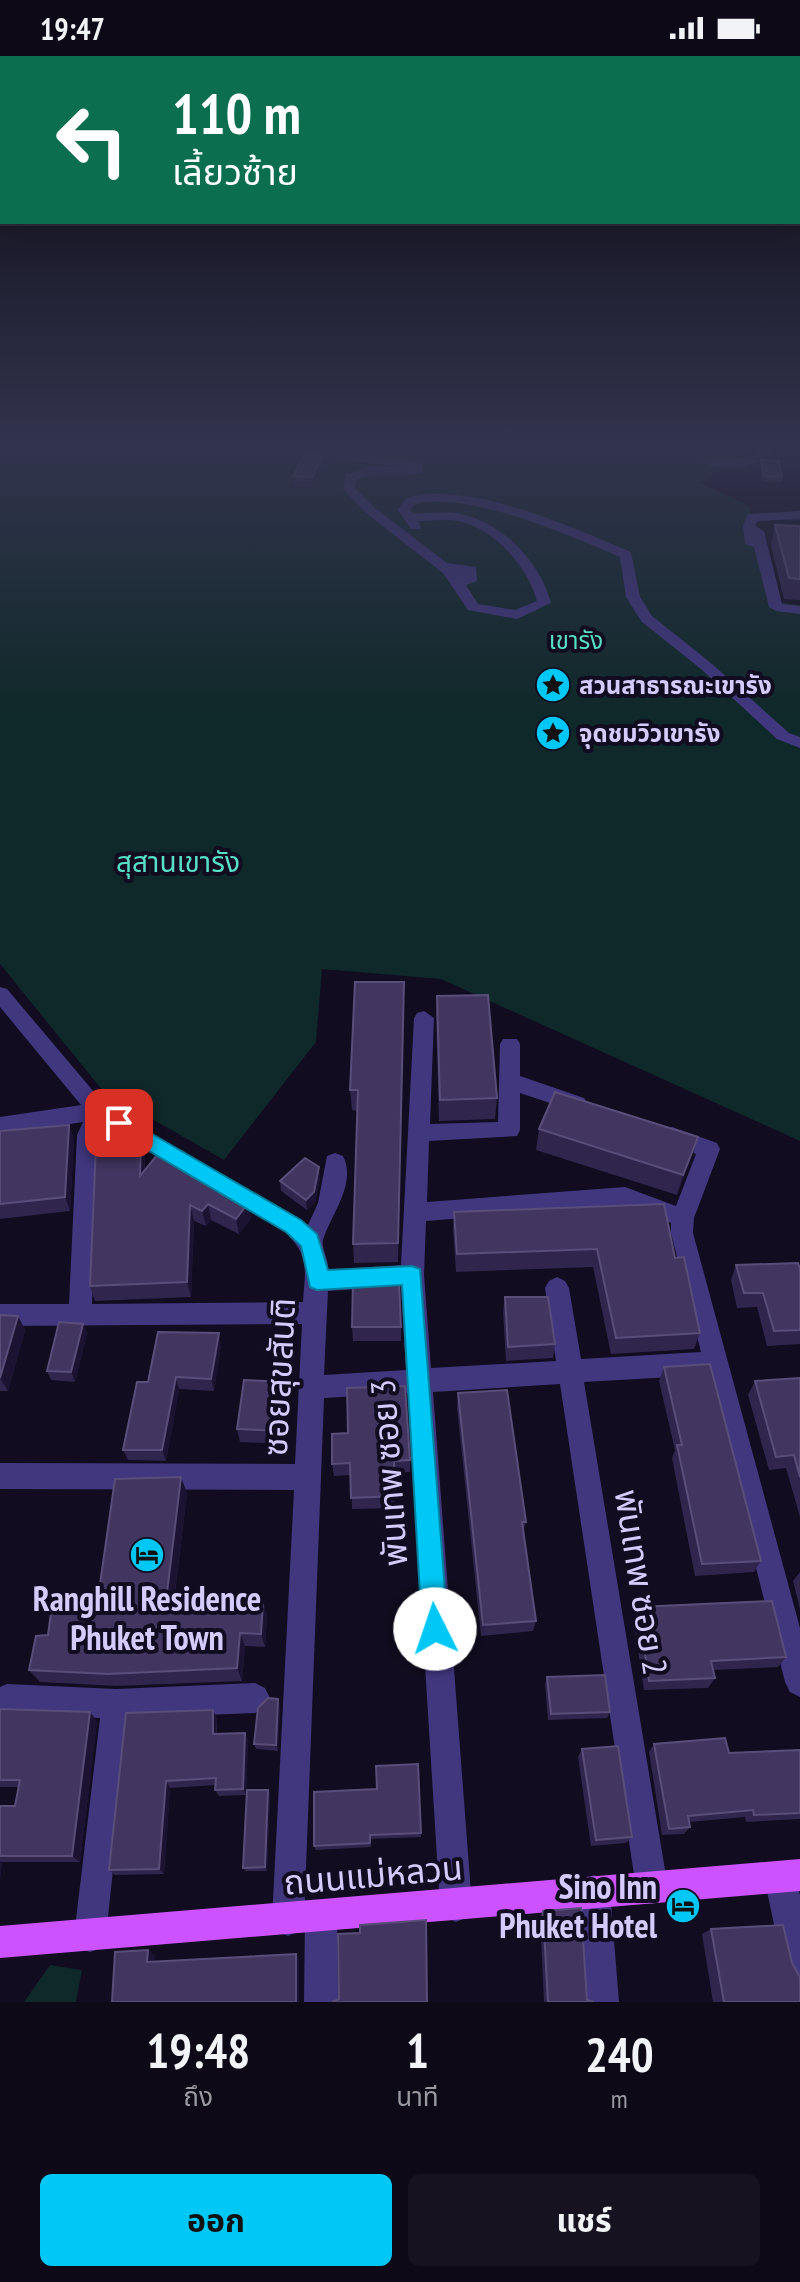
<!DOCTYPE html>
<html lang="th">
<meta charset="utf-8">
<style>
:root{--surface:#0d0917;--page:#161220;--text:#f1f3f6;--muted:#9a9aa1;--line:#2d2a36;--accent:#00c8f6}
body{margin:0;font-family:"PT Sans Narrow","Noto Sans Thai",sans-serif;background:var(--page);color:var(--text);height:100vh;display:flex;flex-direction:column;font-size:30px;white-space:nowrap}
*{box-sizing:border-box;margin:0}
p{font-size:26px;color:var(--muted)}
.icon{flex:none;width:44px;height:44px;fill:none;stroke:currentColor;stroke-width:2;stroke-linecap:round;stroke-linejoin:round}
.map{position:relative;height:1946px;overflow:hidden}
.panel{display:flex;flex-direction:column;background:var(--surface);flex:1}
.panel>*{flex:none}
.banner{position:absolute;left:0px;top:0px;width:800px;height:168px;box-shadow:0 8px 32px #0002,0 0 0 2px var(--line);background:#0b6e4f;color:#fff;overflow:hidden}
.pin{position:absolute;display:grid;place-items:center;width:68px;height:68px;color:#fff;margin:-34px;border-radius:16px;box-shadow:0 4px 12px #0006}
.me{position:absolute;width:88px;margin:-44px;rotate:356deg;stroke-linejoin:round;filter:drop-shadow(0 0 6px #0008)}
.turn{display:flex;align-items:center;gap:28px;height:168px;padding:0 40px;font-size:36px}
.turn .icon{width:104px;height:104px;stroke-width:2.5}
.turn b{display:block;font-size:56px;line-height:68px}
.eta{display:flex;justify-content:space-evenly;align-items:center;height:136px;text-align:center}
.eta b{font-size:48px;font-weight:700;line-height:56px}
.action{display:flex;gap:16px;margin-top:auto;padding:16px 40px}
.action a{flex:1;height:92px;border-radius:12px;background:var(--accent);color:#111;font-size:32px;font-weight:700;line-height:92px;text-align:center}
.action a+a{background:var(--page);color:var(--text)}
.status{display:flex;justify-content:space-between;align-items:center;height:56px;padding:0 40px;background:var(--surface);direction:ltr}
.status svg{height:22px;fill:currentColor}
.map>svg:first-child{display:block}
</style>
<div class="status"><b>19:47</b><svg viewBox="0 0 49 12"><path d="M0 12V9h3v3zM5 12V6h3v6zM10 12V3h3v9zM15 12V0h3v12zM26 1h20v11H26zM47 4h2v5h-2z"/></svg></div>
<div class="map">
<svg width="800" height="1946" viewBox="0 0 800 1946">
<rect width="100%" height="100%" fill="#110c1f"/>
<g fill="#0f2829">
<polygon points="0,389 757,389 700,427 749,450 770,545 800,549 800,1085 441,923 322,913 316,986 224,1104 103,1035 0,908"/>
<polygon points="50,1909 82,1914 76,1946 24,1946"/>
</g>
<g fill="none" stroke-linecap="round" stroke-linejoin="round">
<g fill="#40377f" fill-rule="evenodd">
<path d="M312,389h17l17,8 76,9 1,11c-23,6 -45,-2 -67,7l-1,8 20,20 72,55 29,4 1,14 -11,4 12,19 37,6 22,-9c-9,-34 -43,-73 -79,-80 -13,-2 -26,0 -39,0l2,8h-10l-13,-19 8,-12c60,-19 168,30 225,54l9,45 12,19 59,47 78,70 11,4v11l-23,-9 -76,-70 -59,-47 -16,-25 -6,-40c-52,-22 -150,-66 -205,-53l-5,6 3,3c14,1 29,-2 43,0 44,7 84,48 95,90l-34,16 -49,-9 -25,-37 -77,-60 -23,-24 3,-14 24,-9 43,2 -69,-8z"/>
<path d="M754,389h13l6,8c-15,15 -53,20 -71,9 16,-10 40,2 58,-10z"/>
<polygon points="800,455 800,463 758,465 755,470 764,475 782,548 800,550 800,558 776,555 769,551 754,491 745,488 743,470 748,458"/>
<path d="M0,931l7,2 98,116 203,120 10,-22 9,-47 8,-3 8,3c14,28 -12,58 -20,84 -2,8 6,20 5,30l73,-5 13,-247 3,-5 7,-2 10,7 -4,106 68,-2 2,-78 3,-5h14l3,5v32l64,22 4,6 -4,6 -7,2 -57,-19v37l-3,6 -88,5 -2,61 198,-15 51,19 20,-52 -32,-12 -3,-6 3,-6 8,-3 45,16 3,6 -26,69 -1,15 107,395v69l-10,-5 -5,-10 -78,-307 -123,7 84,506 -5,11 -11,5 -11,-5 -5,-11 -76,-504 -127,8 39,514 -5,11 -11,5 -11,-5 -5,-11 -32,-513 -84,5 -20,522 -5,11 -11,5 -11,-5 -5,-11 22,-430 -294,-1v-26l295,1 7,-140 -302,2v-22h69l8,-169 6,-13 -83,13v-18l81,-12 -81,-98zM103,1068l183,109c24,23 19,38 17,69l-211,2 7,-169zM624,1149l47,18v10l30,119 -120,7 -12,-71 -4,-7 -8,-4 -8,4 -4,7 11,73 -125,7 -7,-93 2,-54zM401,1230l5,84 -82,5 4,-84z"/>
<polygon points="255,1627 265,1632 270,1642 265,1652 255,1657 129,1662 106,1880 102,1892 90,1896 78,1892 74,1880 100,1662 7,1658 0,1655 0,1631 7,1628 116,1633"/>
<polygon points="780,1805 791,1810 800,1839 800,1928 788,1923 783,1911 764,1821 769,1810"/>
<polygon points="594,1819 605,1824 610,1835 619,1946 585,1946 578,1835 583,1824"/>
<polygon points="321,1845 332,1850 337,1861 338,1946 304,1946 305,1861 310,1850"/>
</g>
<polygon fill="#cd52ff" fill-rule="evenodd" points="800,1803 800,1835 0,1902 0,1870"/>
</g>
<g fill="#30254d">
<polygon points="324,398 324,408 313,431 294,430 293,420"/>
<polygon points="761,404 782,421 781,426 762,425 760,409"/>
<polygon points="775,469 800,470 800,544 784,543 771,489"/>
<polygon points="404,926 398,1206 354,1207 353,1188 357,1055 352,1054 350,1034"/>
<polygon points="437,940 497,1042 495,1063 439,1065 436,961"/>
<polygon points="69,1069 74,1084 70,1155 0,1163 0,1075"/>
<polygon points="539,1073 698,1081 677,1139 536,1094"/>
<polygon points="141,1084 145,1100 145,1113 199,1115 201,1124 251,1162 239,1178 211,1164 206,1170 194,1165 191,1241 95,1245 90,1230"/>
<polygon points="320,1122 315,1146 307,1154 281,1135 280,1125"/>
<polygon points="454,1156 675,1202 700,1277 694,1293 611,1298 593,1211 456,1216 453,1174"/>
<polygon points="736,1209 800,1213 800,1288 767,1290 757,1251 737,1252 731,1224"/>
<polygon points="505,1241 555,1288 553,1302 506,1305 503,1256"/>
<polygon points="0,1259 18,1260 25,1274 8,1335 0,1335"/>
<polygon points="83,1268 87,1277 75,1326 51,1324 47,1315"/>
<polygon points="352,1271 401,1271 401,1285 353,1285"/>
<polygon points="221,1289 214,1335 179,1333 166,1405 128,1404 123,1394 148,1326"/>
<polygon points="664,1311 761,1505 754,1516 695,1520 672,1402 675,1394 659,1325"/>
<polygon points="800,1322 800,1461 786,1412 769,1414 748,1339 755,1325"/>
<polygon points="288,1326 290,1340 285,1388 240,1386 237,1373"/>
<polygon points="458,1337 526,1466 523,1476 536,1565 533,1575 481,1580 457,1351"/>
<polygon points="410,1404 410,1416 394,1417 395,1452 352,1453 351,1419 334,1420 332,1408"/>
<polygon points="187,1437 174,1545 263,1546 267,1559 265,1591 245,1590 242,1625 116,1630 40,1626 29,1614 48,1579 97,1549"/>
<polygon points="800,1516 800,1553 793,1525"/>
<polygon points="638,1551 786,1601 778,1611 713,1614 715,1622 708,1632 644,1634 633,1562"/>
<polygon points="547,1621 610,1656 607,1662 548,1664 545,1628"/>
<polygon points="278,1643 280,1649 278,1695 256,1693 254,1688"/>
<polygon points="0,1653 97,1665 80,1806 2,1806 0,1822 0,1750 15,1750 18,1731 0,1731"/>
<polygon points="126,1657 217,1662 217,1678 245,1677 248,1684 246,1739 219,1740 215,1734 215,1729 170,1732 164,1818 115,1819 109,1814"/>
<polygon points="654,1688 729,1697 800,1694 800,1763 746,1766 745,1761 689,1766 690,1771 684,1778 662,1779 649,1696"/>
<polygon points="582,1693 632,1781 626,1787 591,1790 578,1701"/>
<polygon points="268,1734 270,1738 267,1815 246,1815 243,1812"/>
<polygon points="314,1736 421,1777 421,1781 370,1783 371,1791 316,1794 314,1790"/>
<polygon points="543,1855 587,1944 594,1946 544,1946 540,1860"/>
<polygon points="711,1873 792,1907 800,1946 713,1946 702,1878"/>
</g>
<g fill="#1c1333">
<polygon points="324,398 324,408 313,431 312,421"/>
<polygon points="69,1069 74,1084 70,1155 65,1141"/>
<polygon points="698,1081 692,1101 677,1139 683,1119"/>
<polygon points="141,1084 145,1100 144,1135 140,1120"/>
<polygon points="319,1111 320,1122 315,1146 307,1154 306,1144"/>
<polygon points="248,1147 251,1162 239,1178 236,1163"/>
<polygon points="208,1148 211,1164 206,1170 202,1155"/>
<polygon points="190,1149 194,1165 191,1241 187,1226"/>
<polygon points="18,1260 25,1274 8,1335 0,1322"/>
<polygon points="83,1268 87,1277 75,1326 71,1316"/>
<polygon points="219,1277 221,1289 214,1335 211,1323"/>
<polygon points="176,1321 179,1333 166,1405 162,1394"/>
<polygon points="288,1326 290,1340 285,1388 282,1375"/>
<polygon points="181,1421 187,1437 172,1559 166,1545"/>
<polygon points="263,1546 267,1559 265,1591 261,1578"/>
<polygon points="240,1577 245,1590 242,1625 237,1612"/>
<polygon points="278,1643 280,1649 278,1695 276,1689"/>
<polygon points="213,1654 217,1662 216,1686 213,1678"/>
<polygon points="90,1656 97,1665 80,1806 72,1800"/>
<polygon points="245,1677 248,1684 246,1739 243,1733"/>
<polygon points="166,1725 170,1732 164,1818 159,1813"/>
<polygon points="268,1734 270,1738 267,1815 265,1811"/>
<polygon points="0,1805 2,1806 0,1822"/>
<polygon points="148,1894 155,1899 154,1910 147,1906"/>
<polygon points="296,1898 299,1902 299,1946 296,1946"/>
</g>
<g fill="#423660" stroke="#594e79" stroke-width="2">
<polygon points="306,396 324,398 312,421 293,420"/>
<polygon points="761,404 779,405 782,421 764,420"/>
<polygon points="775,469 800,470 800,523 789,522"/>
<polygon points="355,926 404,926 398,1187 353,1188 358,1034 350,1034"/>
<polygon points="488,939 497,1042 440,1044 437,940"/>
<polygon points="555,1036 698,1081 683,1119 539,1073"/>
<polygon points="69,1069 65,1141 0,1148 0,1075"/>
<polygon points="141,1084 140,1120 162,1093 199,1115 194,1121 248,1147 236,1163 208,1148 202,1155 190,1149 187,1226 90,1230 96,1088"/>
<polygon points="305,1102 319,1111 314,1136 306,1144 280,1125"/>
<polygon points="664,1148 675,1202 684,1201 700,1277 616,1282 597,1193 457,1198 454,1156"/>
<polygon points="798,1207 800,1213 800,1274 774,1275 763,1237 744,1237 736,1209"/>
<polygon points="353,1225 399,1225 401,1271 352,1271"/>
<polygon points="505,1241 548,1241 555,1288 508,1291"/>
<polygon points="0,1259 18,1260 0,1322"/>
<polygon points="59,1266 83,1268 71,1316 47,1315"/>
<polygon points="158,1276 219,1277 211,1323 176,1321 162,1394 123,1394 137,1326 148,1326"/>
<polygon points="710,1308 761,1505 702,1508 677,1389 682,1389 664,1311"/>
<polygon points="800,1322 800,1421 794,1399 776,1401 755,1325"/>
<polygon points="244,1324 288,1326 282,1375 237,1373"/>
<polygon points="405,1330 410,1404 394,1405 395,1440 351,1442 350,1407 332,1408 332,1378 348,1377 347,1332"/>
<polygon points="507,1334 526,1466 522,1466 536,1565 483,1569 458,1337"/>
<polygon points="181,1421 166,1545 263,1546 261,1578 240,1577 237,1612 108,1618 29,1614 36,1580 48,1579 52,1549 97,1549 115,1423"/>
<polygon points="772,1545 786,1601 711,1605 715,1622 649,1625 638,1551"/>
<polygon points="605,1619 610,1656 551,1658 547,1621"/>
<polygon points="268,1642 278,1643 276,1689 254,1688 258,1652"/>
<polygon points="0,1653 90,1656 72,1800 0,1800 0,1750 15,1750 20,1724 0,1724"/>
<polygon points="213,1654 213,1678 245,1677 243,1733 215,1734 216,1722 166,1725 159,1813 109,1814 126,1657"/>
<polygon points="725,1682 729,1697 800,1694 800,1757 754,1759 753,1754 688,1760 690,1771 669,1773 654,1688"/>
<polygon points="618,1690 632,1781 596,1784 582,1693"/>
<polygon points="418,1708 421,1777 370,1779 370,1787 314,1790 314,1736 377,1733 376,1710"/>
<polygon points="247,1734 268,1734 265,1811 243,1812"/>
<polygon points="581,1852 587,1944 594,1946 548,1946 543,1855"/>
<polygon points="426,1864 427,1946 332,1946 339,1943 338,1878 360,1877 360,1869"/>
<polygon points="783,1869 792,1907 800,1921 800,1946 724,1946 711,1873"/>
<polygon points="148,1894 147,1906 296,1898 296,1946 112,1946 115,1896"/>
</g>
<linearGradient id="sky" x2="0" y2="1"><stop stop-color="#090711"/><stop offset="0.59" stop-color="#32344d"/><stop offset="1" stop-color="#32344d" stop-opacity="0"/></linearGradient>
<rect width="800" height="662" fill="url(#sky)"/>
<polygon fill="#00c8f6" stroke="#0082a0" stroke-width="2" points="119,1059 301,1164 317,1178 328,1214 412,1210 420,1213 448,1573 445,1582 435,1586 426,1582 422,1573 402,1229 317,1234 310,1231 301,1190 286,1176 112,1073 109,1067"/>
<defs>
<g id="sight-disc" transform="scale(1.8)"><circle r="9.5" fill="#00c8f6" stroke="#110c1f"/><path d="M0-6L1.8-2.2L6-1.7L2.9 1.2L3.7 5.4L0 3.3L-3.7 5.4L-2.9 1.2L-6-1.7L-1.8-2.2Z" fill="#111"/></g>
<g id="hotel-disc" transform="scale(1.8)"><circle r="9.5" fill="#00c8f6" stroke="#110c1f"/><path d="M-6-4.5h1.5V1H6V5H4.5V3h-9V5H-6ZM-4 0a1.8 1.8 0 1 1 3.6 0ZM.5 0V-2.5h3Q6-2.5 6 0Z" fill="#111"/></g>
</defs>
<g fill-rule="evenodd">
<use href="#sight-disc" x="553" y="629"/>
<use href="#sight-disc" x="553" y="677"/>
<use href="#hotel-disc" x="147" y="1499"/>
<use href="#hotel-disc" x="683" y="1850"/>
</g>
<g text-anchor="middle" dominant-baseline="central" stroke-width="8" stroke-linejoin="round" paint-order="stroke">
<g font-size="24" fill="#57dfc8" stroke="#110c1f">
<text x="576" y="584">เขารัง</text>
</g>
<g font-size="24" font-weight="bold" fill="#d5cbff" stroke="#110c1f" text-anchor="start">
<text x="579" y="629">สวนสาธารณะเขารัง</text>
<text x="579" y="677">จุดชมวิวเขารัง</text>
</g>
<g font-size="28" fill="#57dfc8" stroke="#110c1f">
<text x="178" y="805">สุสานเขารัง</text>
</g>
<g font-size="34" fill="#d5cbff" stroke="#110c1f">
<text transform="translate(278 1321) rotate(-87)">ซอยสุขสันติ</text>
<text transform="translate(388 1417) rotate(-94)">พันเทพ ซอย 3</text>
<text transform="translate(642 1526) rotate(81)">พันเทพ ซอย 2</text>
<text transform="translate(373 1818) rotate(-5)">ถนนแม่หลวน</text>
</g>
<g font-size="34" font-weight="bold" fill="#d5cbff" stroke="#110c1f">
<text x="147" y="1542">Ranghill Residence<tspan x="147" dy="39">Phuket Town</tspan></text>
<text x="657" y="1830" text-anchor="end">Sino Inn<tspan x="657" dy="39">Phuket Hotel</tspan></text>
</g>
</g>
</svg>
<div class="pin" style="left:119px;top:1067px;background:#d93025"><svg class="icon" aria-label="arrive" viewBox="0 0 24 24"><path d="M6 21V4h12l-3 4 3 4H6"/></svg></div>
<svg class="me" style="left:435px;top:1573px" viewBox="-20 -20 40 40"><circle r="19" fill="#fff"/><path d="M0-13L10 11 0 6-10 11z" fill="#00c8f6"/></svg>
<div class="banner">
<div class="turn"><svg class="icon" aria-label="left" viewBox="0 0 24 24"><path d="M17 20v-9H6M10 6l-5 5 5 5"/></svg><div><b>110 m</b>เลี้ยวซ้าย</div></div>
</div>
</div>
<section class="panel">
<div class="eta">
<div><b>19:48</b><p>ถึง</p></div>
<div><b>1</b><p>นาที</p></div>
<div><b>240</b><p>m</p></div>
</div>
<div class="action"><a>ออก</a><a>แชร์</a></div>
</section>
